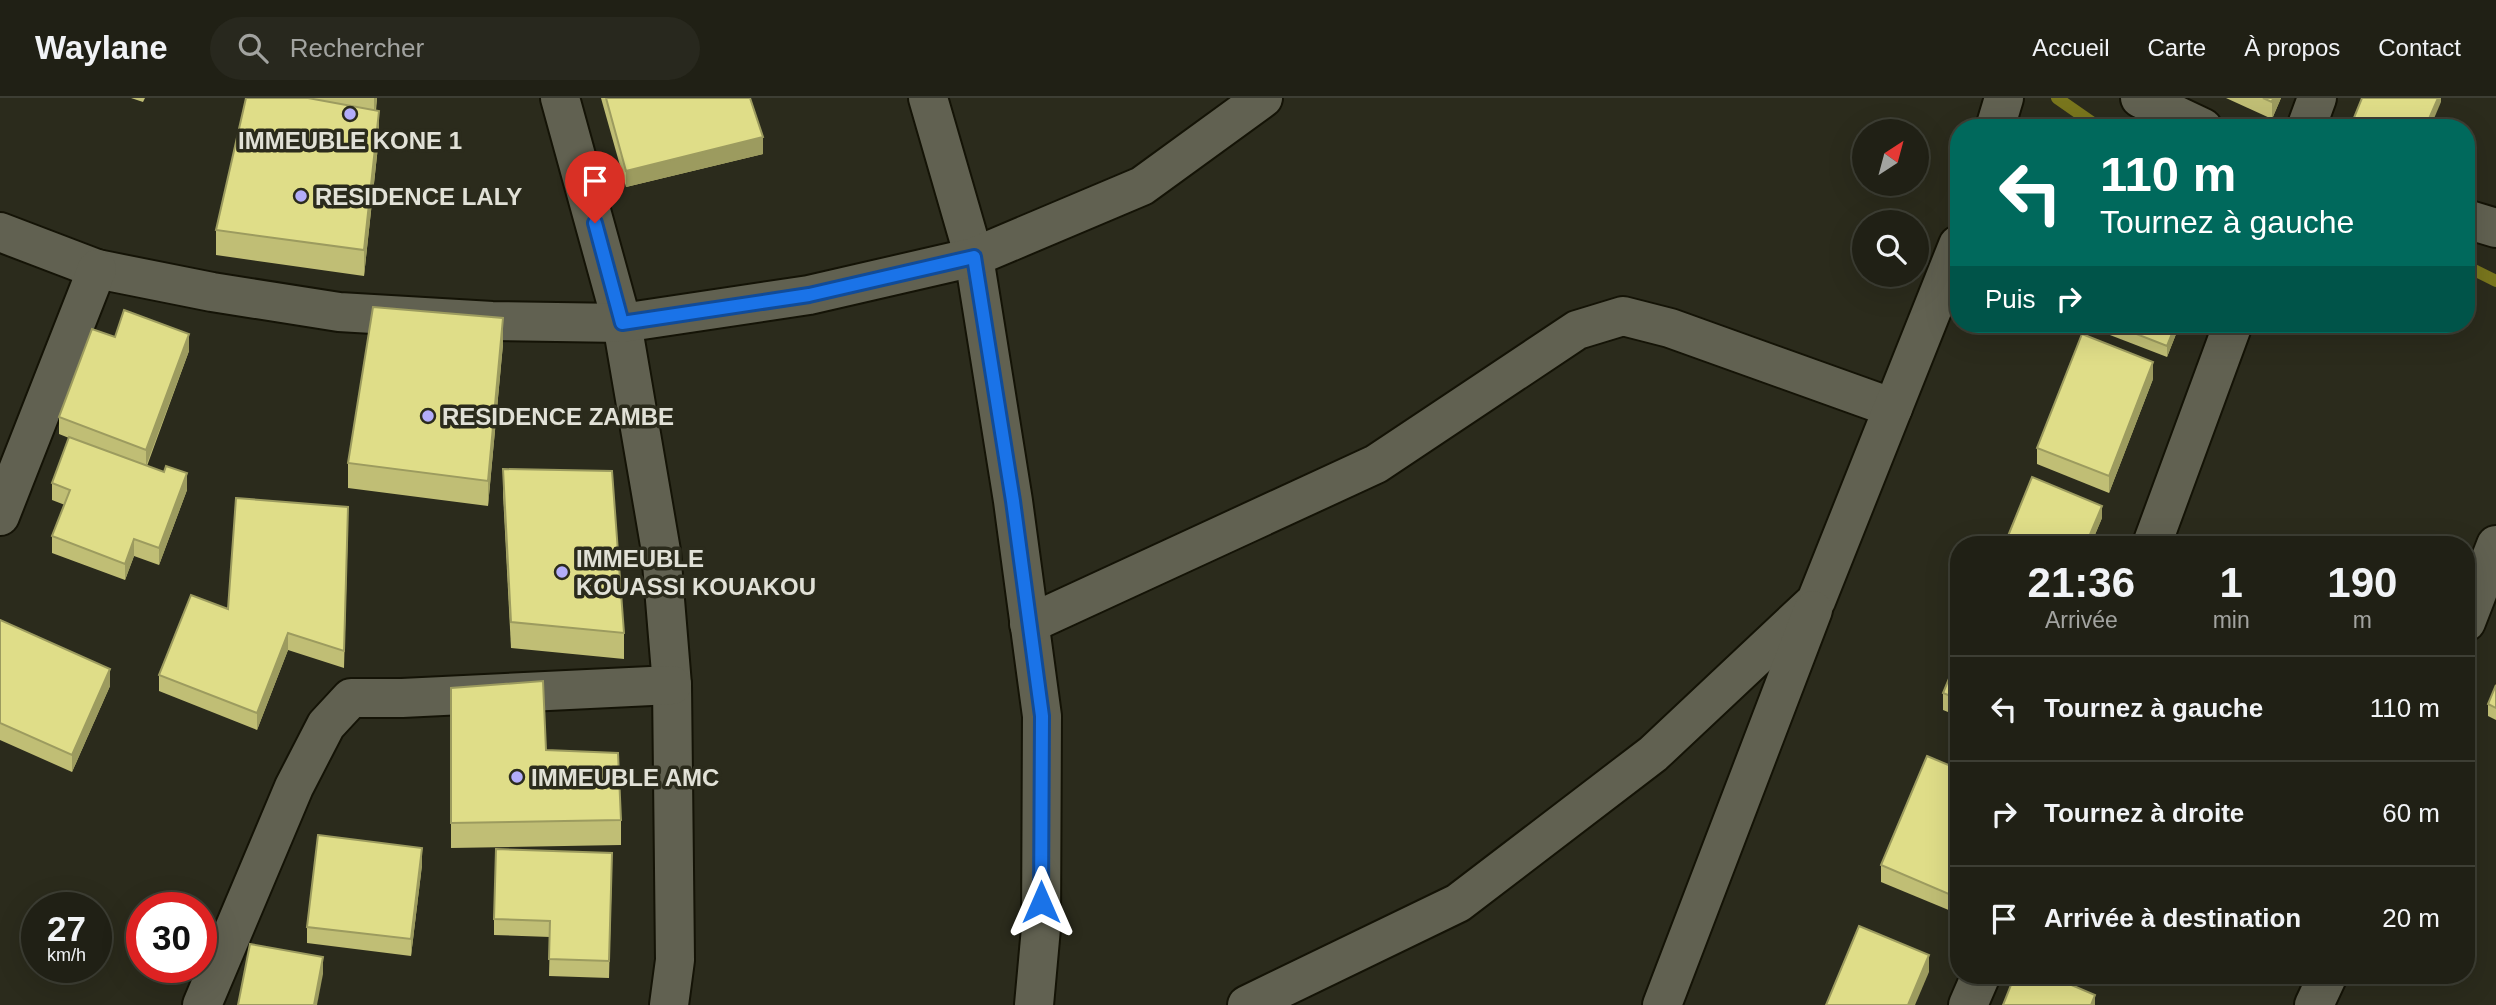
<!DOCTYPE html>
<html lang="fr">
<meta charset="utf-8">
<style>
:root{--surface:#202015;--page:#28281e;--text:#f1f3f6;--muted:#a2a3a0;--line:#3d3e34}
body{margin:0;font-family:Helvetica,sans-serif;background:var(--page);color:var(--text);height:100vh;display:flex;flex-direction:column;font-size:26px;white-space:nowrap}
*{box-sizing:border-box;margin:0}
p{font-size:23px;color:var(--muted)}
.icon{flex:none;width:38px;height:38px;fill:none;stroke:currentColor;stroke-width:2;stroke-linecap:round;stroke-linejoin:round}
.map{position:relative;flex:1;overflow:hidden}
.panel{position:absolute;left:1950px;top:438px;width:525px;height:448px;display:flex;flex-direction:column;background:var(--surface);border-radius:28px;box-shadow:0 7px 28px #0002,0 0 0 2px var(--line)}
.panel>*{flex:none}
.guide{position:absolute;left:1950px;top:21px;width:525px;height:214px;border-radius:28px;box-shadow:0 7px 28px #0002,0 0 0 2px var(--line);background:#00695c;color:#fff;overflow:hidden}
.needle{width:46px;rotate:36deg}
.tools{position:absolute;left:1852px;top:21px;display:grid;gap:14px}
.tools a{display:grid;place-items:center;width:77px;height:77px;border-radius:50%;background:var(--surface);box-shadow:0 7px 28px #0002,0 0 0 2px var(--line);font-size:35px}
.speed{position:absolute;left:21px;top:794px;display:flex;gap:14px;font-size:35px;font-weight:700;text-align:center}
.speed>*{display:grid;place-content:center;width:91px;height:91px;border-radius:50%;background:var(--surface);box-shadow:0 7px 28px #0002,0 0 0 2px var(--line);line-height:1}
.speed small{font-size:18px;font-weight:400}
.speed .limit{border:10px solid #d22;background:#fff;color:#111}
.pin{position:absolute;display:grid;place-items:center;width:60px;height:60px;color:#fff;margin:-72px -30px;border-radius:50% 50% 50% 0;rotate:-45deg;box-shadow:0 0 7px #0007}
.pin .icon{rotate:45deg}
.me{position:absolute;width:77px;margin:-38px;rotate:0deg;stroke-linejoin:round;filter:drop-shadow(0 0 5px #0008)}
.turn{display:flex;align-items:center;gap:24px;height:147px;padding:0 35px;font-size:32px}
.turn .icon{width:91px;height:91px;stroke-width:2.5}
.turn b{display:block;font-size:49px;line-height:60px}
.then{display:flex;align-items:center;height:66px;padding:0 35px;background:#0003;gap:14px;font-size:26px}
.eta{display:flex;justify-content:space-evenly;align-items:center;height:119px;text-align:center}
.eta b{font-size:42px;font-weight:800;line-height:49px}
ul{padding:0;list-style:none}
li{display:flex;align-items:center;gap:21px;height:105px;padding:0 35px;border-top:2px solid var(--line)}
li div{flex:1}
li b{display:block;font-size:26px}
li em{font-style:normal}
header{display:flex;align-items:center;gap:42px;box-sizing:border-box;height:98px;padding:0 35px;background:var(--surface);border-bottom:2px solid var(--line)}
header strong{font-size:33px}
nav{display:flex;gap:38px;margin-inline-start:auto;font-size:24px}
.search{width:490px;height:63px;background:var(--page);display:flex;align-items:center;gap:18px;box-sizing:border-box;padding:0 24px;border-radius:38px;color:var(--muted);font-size:26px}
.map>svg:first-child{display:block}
</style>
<header>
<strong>Waylane</strong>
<div class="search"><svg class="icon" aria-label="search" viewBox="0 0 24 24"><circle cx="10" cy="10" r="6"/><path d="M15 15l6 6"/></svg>Rechercher</div>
<nav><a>Accueil</a><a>Carte</a><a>À propos</a><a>Contact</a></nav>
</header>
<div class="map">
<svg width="2496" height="907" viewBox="0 0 2496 907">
<rect width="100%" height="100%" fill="#2b2b1c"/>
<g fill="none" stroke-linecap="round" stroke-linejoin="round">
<g stroke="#79761d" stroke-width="12">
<polyline points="2057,0 2100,30"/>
<polyline points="2466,168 2496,183"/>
</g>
<g stroke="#141306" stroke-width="42">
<g id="minor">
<polyline points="560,0 622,225 661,453 672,587 675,862 669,907"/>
<polyline points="928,0 974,159 1013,403 1042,618 1041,830 1034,907"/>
<polyline points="2140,0 2203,30"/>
<polyline points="1995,30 2004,0"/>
<polyline points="2306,30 2317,0"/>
<polyline points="2466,121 2496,130"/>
<polyline points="0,134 97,171 212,194 339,214 492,223 622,225 809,197 974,159 1142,88 1263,0"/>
<polyline points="0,418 97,171"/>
<polyline points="2152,446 2233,226"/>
<polyline points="2466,524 2496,447"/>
<polyline points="1029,526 1376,366 1577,232 1623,218 1670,230 1893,310"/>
<polyline points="202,907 294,689 326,627 351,600 402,600 672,587"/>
<polyline points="1247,907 1458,805 1653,656 1816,503 1958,147"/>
<polyline points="1662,907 1813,512"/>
<polyline points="1968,907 1981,877"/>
<polyline points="2314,907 2328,877"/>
</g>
</g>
<use href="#minor" stroke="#616151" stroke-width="38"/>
</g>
<g fill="#c0be75">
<polygon points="131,0 145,0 143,4"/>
<polygon points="246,0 377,0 376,13 379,39 364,178 216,157 216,132"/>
<polygon points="601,0 750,0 763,56 626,89"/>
<polygon points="2226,0 2281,0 2272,21"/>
<polygon points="2097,226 2180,226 2167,259 2097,232"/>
<polygon points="115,239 189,253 147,368 187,392 159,467 134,458 125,482 52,455 52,438 65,407 52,402 52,385 69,340 59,336 59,319"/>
<polygon points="503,246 488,408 348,390 348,365"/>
<polygon points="2153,281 2109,395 2037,366 2037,350"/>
<polygon points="503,371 624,535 624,561 511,550 503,396"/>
<polygon points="2102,420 2091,446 2008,446 2008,438"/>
<polygon points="348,426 344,570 288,552 257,632 159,593 159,577 228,511"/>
<polygon points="0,522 110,588 72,674 0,642"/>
<polygon points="1958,559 1958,618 1943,612 1943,595"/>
<polygon points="2496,587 2496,622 2488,618 2488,606"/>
<polygon points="451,590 546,652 621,722 621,747 451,750"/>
<polygon points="1958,671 1951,813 1881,784 1881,767"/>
<polygon points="422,767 411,858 307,845 307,829"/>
<polygon points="612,771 609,880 549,878 550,839 494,837 494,821"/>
<polygon points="2075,877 2105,877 2100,887"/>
</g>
<g fill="#9c9b5f">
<polygon points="374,0 377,0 374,23"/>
<polygon points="2273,0 2281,0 2272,21 2272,4"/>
<polygon points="2438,0 2441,0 2441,4 2430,30 2425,30"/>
<polygon points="379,13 379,39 364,178 364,152"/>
<polygon points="763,39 763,56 626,89 626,73"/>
<polygon points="503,220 503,246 488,408 488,383"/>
<polygon points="2176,226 2180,226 2167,259 2167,248"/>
<polygon points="189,236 189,253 146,368 146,352"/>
<polygon points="2153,264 2153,281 2109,395 2109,378"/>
<polygon points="187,375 187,392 159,467 159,450"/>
<polygon points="2102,408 2102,420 2091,446 2086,446"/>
<polygon points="134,441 134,458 125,482 125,466"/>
<polygon points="288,535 288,552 257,632 257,615"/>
<polygon points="110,571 110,588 72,674 72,657"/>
<polygon points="422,750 422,767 411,858 411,841"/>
<polygon points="1958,779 1958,795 1951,813 1951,797"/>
<polygon points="1929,857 1929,874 1915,907 1908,907"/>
<polygon points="323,859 323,876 317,907 314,907"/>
<polygon points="2100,877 2105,877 2100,887"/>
<polygon points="2095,897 2095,907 2091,907"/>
</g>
<g fill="#dfdd88" stroke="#9c9b5f" stroke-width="2">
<polygon points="246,0 308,0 379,13 364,152 216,132"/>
<polygon points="606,0 750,0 763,39 626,73"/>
<polygon points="2263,0 2273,0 2272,4"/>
<polygon points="2362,0 2438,0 2425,30 2356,30 2351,27"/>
<polygon points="373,209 503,220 488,383 348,365"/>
<polygon points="124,212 189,236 146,352 59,319 92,231 115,239"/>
<polygon points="2111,226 2176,226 2167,248"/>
<polygon points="2082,236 2153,264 2109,378 2037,350"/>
<polygon points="69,339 164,374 166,368 187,375 159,450 134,441 125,466 52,438 70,392 52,385"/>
<polygon points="503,371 612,373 624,535 511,524"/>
<polygon points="2032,379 2102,408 2086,446 2029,446 2008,438"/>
<polygon points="236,400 348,409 344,553 288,535 257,615 159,577 191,497 228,511"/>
<polygon points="0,522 110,571 72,657 0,625"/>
<polygon points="1958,559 1958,601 1943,595"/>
<polygon points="543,583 546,652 618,655 621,722 451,725 451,590"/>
<polygon points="2496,587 2496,610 2488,606"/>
<polygon points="1927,658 1958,671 1958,779 1951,797 1881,767"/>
<polygon points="318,737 422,750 411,841 307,829"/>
<polygon points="496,751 612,755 609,863 549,861 550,823 494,821"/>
<polygon points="1859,828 1929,857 1908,907 1826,907"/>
<polygon points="250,846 323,859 314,907 238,907"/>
<polygon points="2015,877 2048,877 2095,897 2091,907 2003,907"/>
</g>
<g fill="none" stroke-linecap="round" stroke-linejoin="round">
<g stroke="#114b97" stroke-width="18">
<polyline id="route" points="595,125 622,225 809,197 974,159 1013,403 1042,618 1041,804"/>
</g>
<use href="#route" stroke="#1a73e8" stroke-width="12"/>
</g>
<g fill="#b3adf9" stroke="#2b2b1c" stroke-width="2.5">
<circle cx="350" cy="16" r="7"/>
<circle cx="301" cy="98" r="7"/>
<circle cx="428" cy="318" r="7"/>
<circle cx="562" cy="474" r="7"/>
<circle cx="517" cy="679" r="7"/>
</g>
<g text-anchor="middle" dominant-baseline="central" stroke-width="7" stroke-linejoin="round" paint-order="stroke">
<g font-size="24" font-weight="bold" fill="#e1e1d7" stroke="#2b2b1c" text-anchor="start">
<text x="350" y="42" text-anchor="middle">IMMEUBLE KONE 1</text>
<text x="315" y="98">RESIDENCE LALY</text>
<text x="442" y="318">RESIDENCE ZAMBE</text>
<text x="576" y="460">IMMEUBLE<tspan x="576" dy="28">KOUASSI KOUAKOU</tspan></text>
<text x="531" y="679">IMMEUBLE AMC</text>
</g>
</g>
</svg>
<div class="tools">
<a><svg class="needle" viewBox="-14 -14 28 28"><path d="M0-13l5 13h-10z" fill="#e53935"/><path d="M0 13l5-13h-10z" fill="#a2a3a0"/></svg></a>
<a><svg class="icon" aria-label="search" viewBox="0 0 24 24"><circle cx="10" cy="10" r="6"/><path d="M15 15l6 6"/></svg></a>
</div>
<div class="speed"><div>27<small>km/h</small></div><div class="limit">30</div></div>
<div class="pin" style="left:595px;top:125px;background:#d93025"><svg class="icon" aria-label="arrive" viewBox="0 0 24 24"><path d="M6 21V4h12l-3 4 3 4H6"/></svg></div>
<svg class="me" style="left:1041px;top:804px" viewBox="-20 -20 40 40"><path d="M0-17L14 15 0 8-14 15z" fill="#1a73e8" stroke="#fff" stroke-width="4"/></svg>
<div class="guide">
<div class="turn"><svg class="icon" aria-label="left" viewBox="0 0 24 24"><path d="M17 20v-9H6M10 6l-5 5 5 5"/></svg><div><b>110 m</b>Tournez à gauche</div></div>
<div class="then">Puis<svg class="icon" aria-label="right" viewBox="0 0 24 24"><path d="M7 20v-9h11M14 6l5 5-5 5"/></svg></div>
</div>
<section class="panel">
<div class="eta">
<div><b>21:36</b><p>Arrivée</p></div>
<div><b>1</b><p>min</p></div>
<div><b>190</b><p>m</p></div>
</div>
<ul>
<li><svg class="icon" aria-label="left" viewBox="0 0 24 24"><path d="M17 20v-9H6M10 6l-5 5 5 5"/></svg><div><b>Tournez à gauche</b></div><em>110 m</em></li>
<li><svg class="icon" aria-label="right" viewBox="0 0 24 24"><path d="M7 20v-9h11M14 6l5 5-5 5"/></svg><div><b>Tournez à droite</b></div><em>60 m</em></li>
<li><svg class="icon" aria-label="arrive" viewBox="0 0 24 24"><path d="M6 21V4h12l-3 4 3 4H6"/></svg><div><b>Arrivée à destination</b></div><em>20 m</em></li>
</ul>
</section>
</div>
